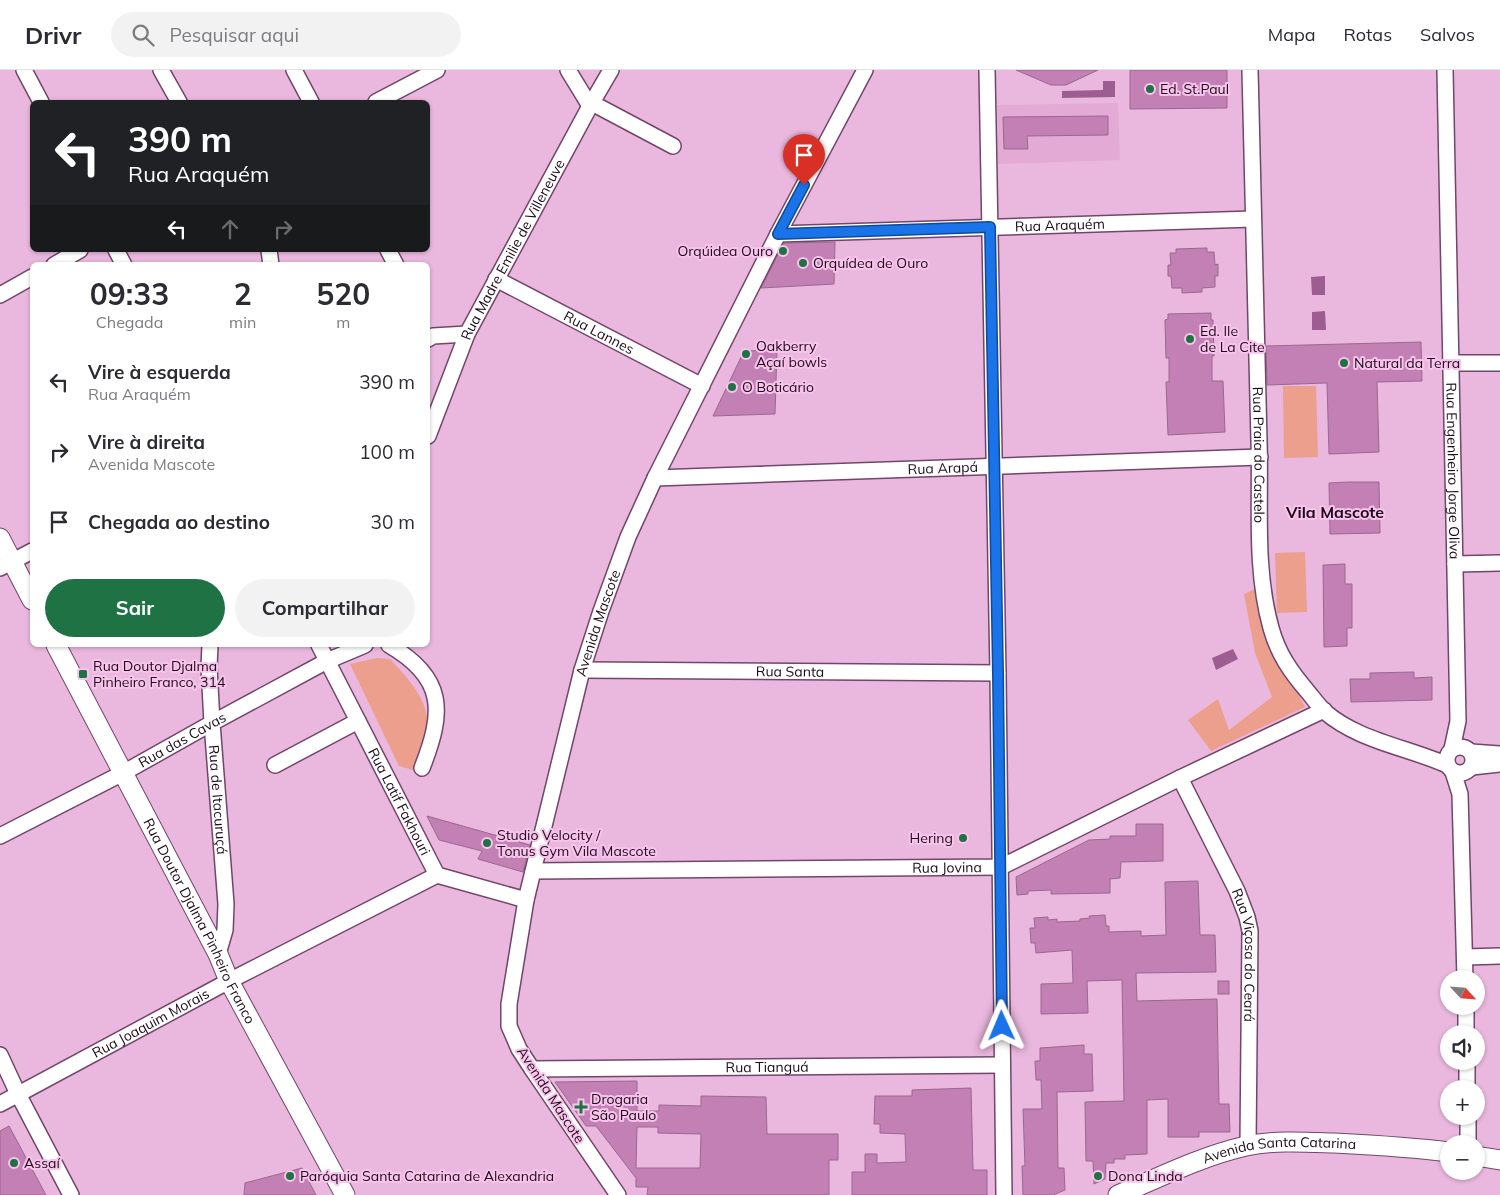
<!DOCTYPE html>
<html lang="pt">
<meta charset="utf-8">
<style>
:root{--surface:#fff;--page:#f2f2f3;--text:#2b2b33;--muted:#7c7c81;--line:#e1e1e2;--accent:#1f7244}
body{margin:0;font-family:Mulish,sans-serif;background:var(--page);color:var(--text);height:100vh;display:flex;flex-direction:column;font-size:19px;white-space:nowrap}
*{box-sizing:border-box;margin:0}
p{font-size:16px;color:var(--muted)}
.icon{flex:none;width:28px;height:28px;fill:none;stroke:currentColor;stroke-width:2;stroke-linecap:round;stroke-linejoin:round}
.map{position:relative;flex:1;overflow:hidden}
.sheet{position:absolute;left:30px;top:192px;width:400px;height:385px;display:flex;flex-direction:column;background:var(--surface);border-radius:8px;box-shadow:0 1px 4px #0004}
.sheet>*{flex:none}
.hud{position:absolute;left:30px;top:30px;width:400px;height:152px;border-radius:8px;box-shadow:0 1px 4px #0004;background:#202124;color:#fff;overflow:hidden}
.needle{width:32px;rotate:116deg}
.tools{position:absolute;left:1440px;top:900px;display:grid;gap:10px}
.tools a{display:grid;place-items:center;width:45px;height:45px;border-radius:50%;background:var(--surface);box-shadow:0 1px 4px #0004;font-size:25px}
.pin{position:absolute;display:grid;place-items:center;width:42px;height:42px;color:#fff;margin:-51px -21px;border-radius:50% 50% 50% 0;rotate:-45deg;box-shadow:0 0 5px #0007}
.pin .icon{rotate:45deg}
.me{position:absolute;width:55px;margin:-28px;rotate:359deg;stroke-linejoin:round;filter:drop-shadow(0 0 4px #0008)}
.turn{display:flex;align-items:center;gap:18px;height:105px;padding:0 15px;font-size:22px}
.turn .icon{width:65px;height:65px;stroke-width:2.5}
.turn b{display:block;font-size:35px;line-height:42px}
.lanes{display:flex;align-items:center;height:48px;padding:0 15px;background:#0003;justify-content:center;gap:25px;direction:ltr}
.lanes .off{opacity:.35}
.eta{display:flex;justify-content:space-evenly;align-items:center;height:85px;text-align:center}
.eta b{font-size:30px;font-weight:700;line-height:35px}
.button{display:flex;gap:10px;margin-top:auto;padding:10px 15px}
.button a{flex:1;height:58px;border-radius:30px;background:var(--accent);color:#fff;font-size:20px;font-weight:700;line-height:58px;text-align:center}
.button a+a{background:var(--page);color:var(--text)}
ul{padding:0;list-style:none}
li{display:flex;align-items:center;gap:15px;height:70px;padding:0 15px}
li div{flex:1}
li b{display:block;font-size:19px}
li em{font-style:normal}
header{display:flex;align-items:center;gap:30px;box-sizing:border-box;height:70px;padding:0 25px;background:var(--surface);border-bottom:1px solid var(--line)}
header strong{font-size:24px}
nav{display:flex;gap:28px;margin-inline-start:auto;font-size:18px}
.search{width:350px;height:45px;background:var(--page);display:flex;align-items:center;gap:12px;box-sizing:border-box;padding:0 18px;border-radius:28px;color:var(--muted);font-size:19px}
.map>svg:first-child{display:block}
</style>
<header>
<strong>Drivr</strong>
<div class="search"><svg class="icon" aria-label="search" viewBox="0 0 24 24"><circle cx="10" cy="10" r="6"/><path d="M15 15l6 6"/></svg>Pesquisar aqui</div>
<nav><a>Mapa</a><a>Rotas</a><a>Salvos</a></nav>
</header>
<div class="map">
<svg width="1500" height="1125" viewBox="0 0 1500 1125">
<rect width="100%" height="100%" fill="#eab7de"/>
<polygon fill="#e3aad6" points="1118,33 1120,90 998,94 997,35"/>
<g fill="#eb9f8c">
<polygon points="1283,316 1316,316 1318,387 1284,388"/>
<polygon points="1305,482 1307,542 1277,543 1275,483"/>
<polygon points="1255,519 1263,556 1305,637 1211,681 1188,650 1218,629 1229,660 1272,627 1255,583 1244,524"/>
<path d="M377,588l13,1c15,16 34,36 37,58 1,15 -9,39 -14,53l-14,-4 -49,-102z"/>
</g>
<g fill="#9d5d90">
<polygon points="1103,11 1115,11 1115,27 1062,28 1062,21 1103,20"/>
<polygon points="1325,206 1325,225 1312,225 1311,207"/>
<polygon points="1325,241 1326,260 1312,260 1312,242"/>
<polygon points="1233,579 1238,589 1216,600 1212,588"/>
</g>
<g fill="#c380b5" stroke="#98698e" fill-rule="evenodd">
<polygon points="1016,0 1098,0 1066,15 1051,15"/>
<polygon points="1130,0 1227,0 1227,38 1130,39"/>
<polygon points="1108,46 1108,65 1027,66 1028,79 1004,79 1003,47"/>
<polygon points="835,172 834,214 761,218 784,173"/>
<polygon points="1207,178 1207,182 1214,182 1215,195 1218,194 1218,206 1215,206 1215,217 1202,218 1202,222 1182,223 1182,218 1172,218 1171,206 1168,206 1168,195 1171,195 1170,183 1176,183 1176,179"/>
<polygon points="1211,243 1211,250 1213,250 1214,286 1212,286 1212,311 1223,311 1225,362 1168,365 1166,312 1169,312 1169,288 1166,288 1165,250 1168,249 1168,244"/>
<polygon points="1421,272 1422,311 1377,312 1379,382 1329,384 1327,313 1267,315 1266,276"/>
<polygon points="777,280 775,344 713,346 744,281"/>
<polygon points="1349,412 1379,412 1380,463 1330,464 1329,413"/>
<polygon points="1345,494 1345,514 1352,514 1352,558 1347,558 1347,576 1324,577 1323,495"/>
<polygon points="1414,602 1414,608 1432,607 1432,630 1351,632 1350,609 1370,609 1370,603"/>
<polygon points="427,746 530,775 523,802 478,789 482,781 439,770"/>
<polygon points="1136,754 1163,754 1163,791 1121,792 1120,808 1110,809 1110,823 1051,824 1051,820 1028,821 1028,824 1017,825 1016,807 1089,770 1110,769 1110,766 1136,766"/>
<polygon points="1198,811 1200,865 1215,865 1216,902 1136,903 1137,931 1217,929 1219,1034 1229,1034 1230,1062 1199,1062 1199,1067 1168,1067 1168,1029 1147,1030 1147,1084 1125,1085 1125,1089 1114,1089 1114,1093 1106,1093 1105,1109 1094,1114 1093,1091 1086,1091 1085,1032 1124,1031 1122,910 1087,911 1088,943 1041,944 1041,914 1073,913 1072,880 1036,883 1035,873 1031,873 1030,858 1035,858 1034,848 1048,847 1048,850 1057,849 1057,852 1080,851 1080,849 1090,848 1089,846 1105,845 1106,856 1109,856 1109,862 1141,861 1141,866 1166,865 1165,812"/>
<rect x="1218" y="911" width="11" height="13"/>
<polygon points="1084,975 1084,984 1092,984 1093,1021 1057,1022 1058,1098 1064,1098 1065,1120 1053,1125 1023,1125 1022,1096 1025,1096 1023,1039 1042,1039 1041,1010 1036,1010 1035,991 1040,991 1040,978"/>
<path d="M637,1011v30h22v-6l42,1v-10l65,1 1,37h71v26h-9v35h-182l1,-8h-12v-9l-40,-52h-10l-31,-44zM637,1057h21v6l43,1 -1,34h-64z"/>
<polygon points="971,1018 973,1100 987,1100 987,1125 852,1125 852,1102 865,1102 865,1084 877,1084 877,1093 906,1092 905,1064 880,1063 880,1054 874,1054 875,1026 912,1026 912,1020"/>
<polygon points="9,1056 46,1125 0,1125 0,1061"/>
<polygon points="302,1098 316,1125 244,1125 245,1113"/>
</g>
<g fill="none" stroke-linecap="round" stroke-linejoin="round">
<g stroke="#724669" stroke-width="18">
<g id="minor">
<polyline points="24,0 41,32"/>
<polyline points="161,0 179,32"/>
<polyline points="294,0 311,32"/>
<polyline points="568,0 590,36"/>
<polyline points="987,0 998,603 1004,1125"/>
<path id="s1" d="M1250,0c3,124 6,247 9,371 2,62 -5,126 12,187 7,26 20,44 37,64 5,6 10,13 16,19 34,30 83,36 123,54"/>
<path id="s2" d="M1445,0l13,651 -6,28"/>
<polyline points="376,32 437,0"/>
<polyline points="592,33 673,76"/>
<path id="s3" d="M778,164l475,-15"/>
<polyline points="116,180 124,195"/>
<polyline points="269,180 271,195"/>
<polyline points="388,180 396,195"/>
<polyline points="54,195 80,180"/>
<path id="s4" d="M496,209l206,107"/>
<polyline points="0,225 32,207"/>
<polyline points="428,269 433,266 467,264"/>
<polyline points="1452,293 1500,293"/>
<path id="s5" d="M428,366l39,-102 123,-228 21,-36"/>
<path id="s6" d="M655,408l605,-21"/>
<polyline points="1455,494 1500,493"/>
<polyline points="0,498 32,481"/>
<path id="s7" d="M210,575l-1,22 3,56 14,181 -1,26 -7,24"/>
<path id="s8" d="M319,575l118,230 89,25"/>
<path d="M389,575c57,33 55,67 33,123"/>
<path id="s9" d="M582,600l416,3"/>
<circle cx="1460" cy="690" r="13"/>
<polyline points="1471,682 1500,684"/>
<polyline points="275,695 358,651"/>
<polyline points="1472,697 1500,694"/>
<polyline points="1453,702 1460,724 1465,909"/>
<path id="s10" d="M1180,708l57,113 10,26 3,14 -2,215"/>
<path id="s11" d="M0,766l123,-63 89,-50 115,-62 38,-16"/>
<path id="s12" d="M533,801l468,-4 179,-89 144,-68"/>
<polyline points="1465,887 1500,886"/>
<polyline points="1466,936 1466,964"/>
<polyline points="0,985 18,1024 71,1125"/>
<polyline points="1467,991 1467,1019"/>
<path id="s13" d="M532,999l470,-4"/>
<path id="s14" d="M0,1034l229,-123 208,-106"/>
<polyline points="1468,1046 1468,1074"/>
<path id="s15" d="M618,1125l-86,-126 -13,-20 -10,-23v-22l17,-104 56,-230 19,-59 27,-74 27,-59 123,-244 87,-164"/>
</g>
</g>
<g stroke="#724669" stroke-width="21">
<g id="tertiary">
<polyline points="0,468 32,530"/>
<path id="s16" d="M56,575l162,309 11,27 116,214"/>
<polyline points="1476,1086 1500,1090"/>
<path id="s17" d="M1118,1125c42,-18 84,-39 128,-49 29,-6 59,-4 88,-3 39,2 77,4 115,9"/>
</g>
</g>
<use href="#minor" stroke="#fff" stroke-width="15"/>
<use href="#tertiary" stroke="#fff" stroke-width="19"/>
</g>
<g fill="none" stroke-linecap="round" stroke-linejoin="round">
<g stroke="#114b97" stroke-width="12">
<polyline id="route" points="804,115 778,164 990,157 998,603 1002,956"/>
</g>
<use href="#route" stroke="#1a73e8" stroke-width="9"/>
</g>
<g fill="#1f7244" stroke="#f8c4ec" stroke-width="2">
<circle cx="1150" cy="19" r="5"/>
<circle cx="783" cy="181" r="5"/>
<circle cx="803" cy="193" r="5"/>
<circle cx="1190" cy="269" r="5"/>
<circle cx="746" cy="284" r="5"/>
<circle cx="1344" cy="293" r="5"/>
<circle cx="732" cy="317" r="5"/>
<rect x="78" y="599" width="10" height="10" rx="2.5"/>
<circle cx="963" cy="768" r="5"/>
<circle cx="487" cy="773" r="5"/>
<path d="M578.5 1029.5h5v5h5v5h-5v5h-5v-5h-5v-5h5z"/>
<circle cx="14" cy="1093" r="5"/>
<circle cx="290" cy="1106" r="5"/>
<circle cx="1098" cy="1106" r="5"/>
</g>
<g text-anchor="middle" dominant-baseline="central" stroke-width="4" stroke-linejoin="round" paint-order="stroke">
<g font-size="14" fill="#1d0b19" stroke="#f8c4ec" text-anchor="start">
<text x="1160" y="19">Ed. St.Paul</text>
<text x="773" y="181" text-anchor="end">Orqúidea Ouro</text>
<text x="813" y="193">Orquídea de Ouro</text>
<text x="1200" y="261">Ed. Ile<tspan x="1200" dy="16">de La Cite</tspan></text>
<text x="756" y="276">Oakberry<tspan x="756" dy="16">Açaí bowls</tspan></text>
<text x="1354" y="293">Natural da Terra</text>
<text x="742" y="317">O Boticário</text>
<text x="93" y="596">Rua Doutor Djalma<tspan x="93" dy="16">Pinheiro Franco, 314</tspan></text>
<text x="497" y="765">Studio Velocity /<tspan x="497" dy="16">Tonus Gym Vila Mascote</tspan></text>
<text x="953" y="768" text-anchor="end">Hering</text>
<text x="591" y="1029">Drogaria<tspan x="591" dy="16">São Paulo</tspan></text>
<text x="24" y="1093">Assaí</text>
<text x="300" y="1106">Paróquia Santa Catarina de Alexandria</text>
<text x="1108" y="1106">Dona Linda</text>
</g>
<g font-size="14" fill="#1d0b19" stroke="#f8c4ec">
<text stroke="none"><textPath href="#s3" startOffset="282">Rua Araquém</textPath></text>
<text stroke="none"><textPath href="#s5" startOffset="205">Rua Madre Emilie de Villeneuve</textPath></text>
<text stroke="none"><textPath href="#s4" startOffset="116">Rua Lannes</textPath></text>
<text stroke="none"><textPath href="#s1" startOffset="385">Rua Praia do Castelo</textPath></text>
<text stroke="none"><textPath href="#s6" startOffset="288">Rua Arapá</textPath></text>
<text stroke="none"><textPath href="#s2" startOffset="401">Rua Engenheiro Jorge Oliva</textPath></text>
<text stroke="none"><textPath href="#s15" startOffset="615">Avenida Mascote</textPath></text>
<text stroke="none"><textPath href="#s9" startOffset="208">Rua Santa</textPath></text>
<text stroke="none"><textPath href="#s11" startOffset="206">Rua das Cavas</textPath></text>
<text stroke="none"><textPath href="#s7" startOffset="155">Rua de Itacuruçá</textPath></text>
<text stroke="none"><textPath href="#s8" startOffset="176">Rua Latif Fakhouri</textPath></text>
<text stroke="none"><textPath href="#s12" startOffset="414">Rua Jovina</textPath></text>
<text stroke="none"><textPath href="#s16" startOffset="311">Rua Doutor Djalma Pinheiro Franco</textPath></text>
<text stroke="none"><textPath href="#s10" startOffset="192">Rua Viçosa do Ceará</textPath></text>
<text stroke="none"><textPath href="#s14" startOffset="171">Rua Joaquim Morais</textPath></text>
<text stroke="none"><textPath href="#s13" startOffset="235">Rua Tianguá</textPath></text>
<text transform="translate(551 1025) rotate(57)">Avenida Mascote</text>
<text stroke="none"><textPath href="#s17" startOffset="170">Avenida Santa Catarina</textPath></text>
</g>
<g font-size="16" font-weight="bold" fill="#1d0b19" stroke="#f8c4ec">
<text x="1335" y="442">Vila Mascote</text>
</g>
</g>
</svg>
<div class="tools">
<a><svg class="needle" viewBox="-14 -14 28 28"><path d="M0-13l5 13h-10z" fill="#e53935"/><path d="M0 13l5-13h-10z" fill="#7c7c81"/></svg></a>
<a><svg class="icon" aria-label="sound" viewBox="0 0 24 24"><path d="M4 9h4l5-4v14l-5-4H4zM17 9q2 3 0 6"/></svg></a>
<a>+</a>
<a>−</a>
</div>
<div class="pin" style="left:804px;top:115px;background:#d93025"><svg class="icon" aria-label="arrive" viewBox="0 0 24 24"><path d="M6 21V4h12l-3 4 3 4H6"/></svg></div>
<svg class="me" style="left:1002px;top:956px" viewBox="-20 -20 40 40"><path d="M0-17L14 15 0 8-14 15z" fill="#1a73e8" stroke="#fff" stroke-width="4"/></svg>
<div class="hud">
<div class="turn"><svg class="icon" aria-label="left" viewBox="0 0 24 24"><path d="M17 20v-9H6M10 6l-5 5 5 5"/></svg><div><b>390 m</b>Rua Araquém</div></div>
<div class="lanes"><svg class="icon" aria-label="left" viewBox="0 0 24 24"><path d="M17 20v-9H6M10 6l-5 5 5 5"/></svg><svg class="icon off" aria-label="ahead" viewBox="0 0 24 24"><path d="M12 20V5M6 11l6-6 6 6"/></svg><svg class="icon off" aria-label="right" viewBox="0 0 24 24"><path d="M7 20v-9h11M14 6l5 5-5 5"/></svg></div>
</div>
<section class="sheet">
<div class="eta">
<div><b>09:33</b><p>Chegada</p></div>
<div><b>2</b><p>min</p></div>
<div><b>520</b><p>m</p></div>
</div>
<ul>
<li><svg class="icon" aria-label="left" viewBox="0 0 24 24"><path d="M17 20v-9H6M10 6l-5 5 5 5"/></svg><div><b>Vire à esquerda</b><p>Rua Araquém</p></div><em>390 m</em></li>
<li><svg class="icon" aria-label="right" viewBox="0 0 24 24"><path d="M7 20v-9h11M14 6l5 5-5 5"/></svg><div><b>Vire à direita</b><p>Avenida Mascote</p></div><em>100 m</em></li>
<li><svg class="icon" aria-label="arrive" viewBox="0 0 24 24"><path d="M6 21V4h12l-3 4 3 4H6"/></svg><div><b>Chegada ao destino</b></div><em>30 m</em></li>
</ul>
<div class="button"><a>Sair</a><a>Compartilhar</a></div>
</section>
</div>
